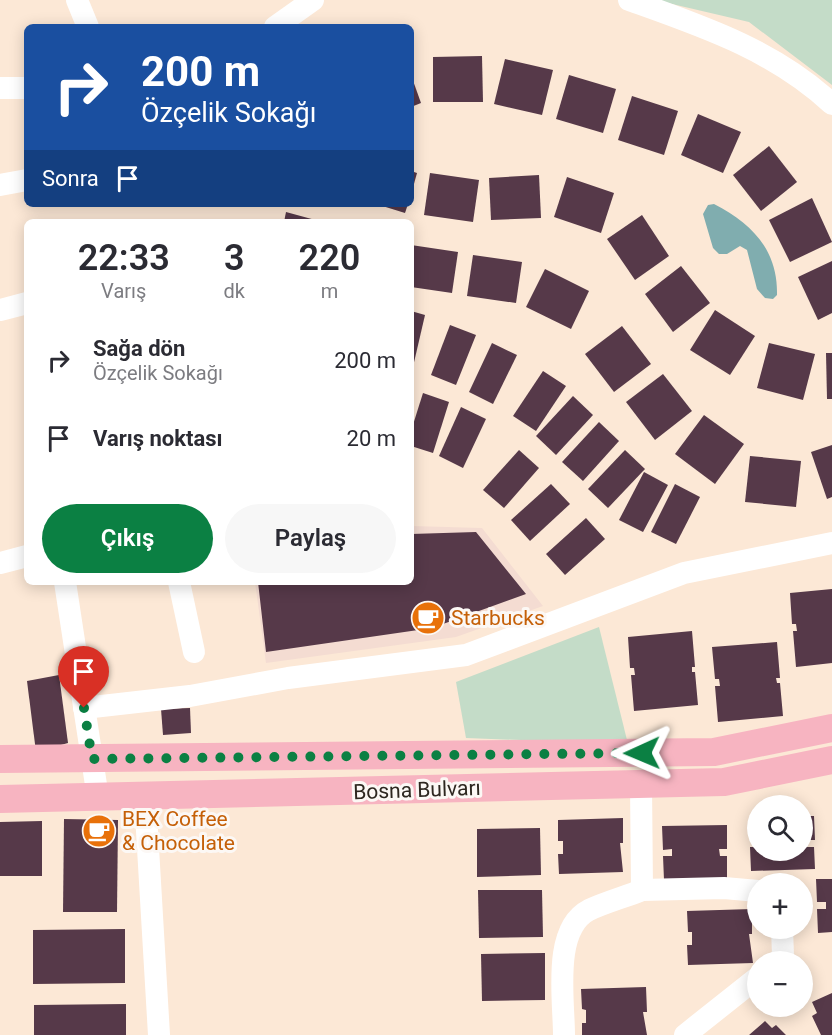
<!DOCTYPE html>
<html lang="tr">
<meta charset="utf-8">
<style>
:root{--surface:#fff;--page:#f7f7f7;--text:#2b2b33;--muted:#7c7c81;--accent:#0b8043}
body{margin:0;font-family:Roboto,sans-serif;background:var(--page);color:var(--text);height:100vh;display:flex;flex-direction:column;font-size:22px;white-space:nowrap}
*{box-sizing:border-box;margin:0}
p{font-size:20px;color:var(--muted)}
.icon{flex:none;width:33px;height:33px;fill:none;stroke:currentColor;stroke-width:2;stroke-linecap:round;stroke-linejoin:round}
.map{position:relative;flex:1;overflow:hidden}
.details{position:absolute;left:24px;top:219px;width:390px;height:366px;display:flex;flex-direction:column;background:var(--surface);border-radius:9px;box-shadow:0 3px 15px #0003}
.details>*{flex:none}
.hud{position:absolute;left:24px;top:24px;width:390px;height:183px;border-radius:9px;box-shadow:0 3px 15px #0003;background:#1a4fa0;color:#fff;overflow:hidden}
.fabs{position:absolute;left:747px;top:795px;display:grid;gap:12px}
.fabs a{display:grid;place-items:center;width:66px;height:66px;border-radius:50%;background:var(--surface);box-shadow:0 3px 15px #0003;font-size:30px}
.pin{position:absolute;display:grid;place-items:center;width:51px;height:51px;color:#fff;margin:-62px -26px;border-radius:50% 50% 50% 0;rotate:-45deg;box-shadow:0 0 6px #0007}
.pin .icon{rotate:45deg}
.me{position:absolute;width:66px;margin:-33px;rotate:269deg;stroke-linejoin:round;filter:drop-shadow(0 0 4px #0008)}
.turn{display:flex;align-items:center;gap:21px;height:126px;padding:0 18px;font-size:27px}
.turn .icon{width:78px;height:78px;stroke-width:2.5}
.turn b{display:block;font-size:42px;line-height:51px}
.then{display:flex;align-items:center;height:57px;padding:0 18px;background:#0003;gap:12px;font-size:22px}
.eta{display:flex;justify-content:space-evenly;align-items:center;height:102px;text-align:center}
.eta b{font-size:36px;font-weight:600;line-height:42px}
.cta{display:flex;gap:12px;margin-top:auto;padding:12px 18px}
.cta a{flex:1;height:69px;border-radius:36px;background:var(--accent);color:#fff;font-size:24px;font-weight:600;line-height:69px;text-align:center}
.cta a+a{background:var(--page);color:var(--text)}
ul{padding:0;list-style:none}
li{display:flex;align-items:center;gap:18px;height:78px;padding:0 18px}
li div{flex:1}
li b{display:block;font-size:22px}
li em{font-style:normal}
.map>svg:first-child{display:block}
</style>
<div class="map">
<svg width="832" height="1035" viewBox="0 0 832 1035">
<rect width="100%" height="100%" fill="#fce8d6"/>
<polygon fill="#f4dcd2" points="411,526 482,528 543,606 456,637 266,663 255,582 411,582"/>
<g fill="#c4dcc8">
<polygon points="655,0 832,0 832,85 749,22"/>
<polygon points="599,627 628,744 466,738 456,682"/>
</g>
<path fill="#80adaf" d="M714,204c39,20 64,47 63,91l-4,4 -8,-1 -8,-9 -10,-39 -7,-4 -13,8h-8l-6,-6 -10,-34 5,-9z"/>
<g fill="#563949">
<polygon points="482,56 483,102 433,102 433,57"/>
<polygon points="505,59 553,70 542,115 494,104"/>
<polygon points="411,75 421,103 411,107"/>
<polygon points="569,75 616,89 603,133 556,119"/>
<polygon points="632,96 678,111 664,155 618,140"/>
<polygon points="698,114 741,132 723,173 681,155"/>
<polygon points="769,146 797,182 761,211 733,175"/>
<polygon points="411,171 417,173 412,191 411,191"/>
<polygon points="430,173 479,180 473,222 424,215"/>
<polygon points="539,175 541,218 491,220 489,178"/>
<polygon points="567,177 614,193 601,233 554,217"/>
<polygon points="812,198 832,242 790,262 769,220"/>
<polygon points="376,204 408,204 405,213"/>
<polygon points="286,212 319,221 318,222 284,222"/>
<polygon points="642,215 669,256 635,280 607,239"/>
<polygon points="411,245 458,252 452,293 411,287"/>
<polygon points="473,255 522,262 516,303 467,296"/>
<polygon points="832,261 832,313 818,320 798,277"/>
<polygon points="681,266 710,303 673,332 645,294"/>
<polygon points="545,269 589,291 571,329 526,307"/>
<polygon points="715,310 755,336 730,375 690,350"/>
<polygon points="411,311 425,315 412,371 411,370"/>
<polygon points="450,325 476,335 456,385 431,375"/>
<polygon points="622,326 651,364 614,392 585,354"/>
<polygon points="492,343 517,355 493,404 469,392"/>
<polygon points="769,343 815,354 803,400 757,388"/>
<polygon points="826,353 832,353 832,399 827,399"/>
<polygon points="543,371 566,386 536,431 513,416"/>
<polygon points="663,374 692,411 655,440 626,402"/>
<polygon points="423,393 449,402 433,453 411,446 411,431"/>
<polygon points="573,396 593,415 556,455 536,436"/>
<polygon points="461,407 486,419 463,468 439,456"/>
<polygon points="704,415 744,444 715,484 675,454"/>
<polygon points="599,422 619,441 583,481 562,462"/>
<polygon points="832,445 832,497 827,499 811,452"/>
<polygon points="519,450 539,468 504,508 483,490"/>
<polygon points="625,450 645,469 608,508 588,489"/>
<polygon points="750,456 801,461 796,507 745,502"/>
<polygon points="644,472 668,485 643,532 619,520"/>
<polygon points="551,484 570,504 530,541 511,520"/>
<polygon points="675,484 700,497 676,544 651,532"/>
<polygon points="586,518 605,539 565,575 546,554"/>
<polygon points="476,532 526,594 432,628 266,652 258,582 411,582 411,534"/>
<polygon points="832,589 832,663 796,667 793,631 797,631 796,624 792,624 790,593"/>
<polygon points="692,631 695,667 692,667 692,672 695,672 698,705 634,711 631,675 635,675 634,668 630,668 628,637"/>
<polygon points="777,642 780,678 776,678 777,683 780,683 783,716 718,722 715,686 720,686 719,679 715,679 712,647"/>
<polygon points="59,675 68,743 36,752 27,681"/>
<polygon points="190,708 191,733 163,735 161,709"/>
<polygon points="802,816 814,816 815,840 807,840 807,847 814,847 815,869 751,871 750,847 758,847 758,850 802,850"/>
<polygon points="749,817 758,817 758,840 750,840"/>
<polygon points="623,818 623,843 620,843 623,872 559,874 558,854 563,854 563,841 558,841 558,820"/>
<polygon points="64,819 118,820 117,912 63,912"/>
<polygon points="42,821 42,876 0,876 0,822"/>
<polygon points="727,825 727,849 719,849 720,856 727,856 727,879 664,880 663,856 672,856 672,849 663,850 662,826"/>
<polygon points="540,828 541,875 477,877 477,829"/>
<polygon points="816,879 832,879 832,932 818,933 817,909 826,909 826,902 817,902"/>
<polygon points="478,890 542,890 543,937 479,938"/>
<polygon points="752,909 752,934 749,934 753,963 688,965 687,945 692,945 692,932 688,932 687,911"/>
<polygon points="125,929 125,983 33,984 33,930"/>
<polygon points="545,953 545,1000 482,1001 481,954"/>
<polygon points="646,987 647,1012 643,1012 647,1035 582,1035 582,1023 586,1023 586,1010 582,1009 581,989"/>
<polygon points="832,993 832,1035 821,1035 812,1016 817,1013 812,1002"/>
<polygon points="126,1004 126,1035 34,1035 34,1005"/>
<polygon points="765,1021 772,1028 776,1025 786,1035 749,1035"/>
</g>
<g fill="none" stroke-linecap="round" stroke-linejoin="round">
<g stroke="#fff" stroke-width="22">
<polyline points="77,0 88,27"/>
<path d="M629,0c73,26 145,50 203,104"/>
<polyline points="275,27 313,0"/>
<polyline points="0,88 27,88"/>
<polyline points="0,185 27,180"/>
<polyline points="0,310 27,303"/>
<polyline points="0,563 27,556"/>
<polyline points="65,582 98,798"/>
<polyline points="179,582 194,652"/>
<polyline points="84,708 190,696 288,678 466,655 684,573 832,543"/>
<polyline points="145,797 159,1035"/>
<polyline points="642,890 724,888 758,891"/>
<polyline points="777,962 783,956 782,928"/>
<path d="M564,1035c0,-35 -12,-106 25,-125 17,-8 36,-13 53,-20l-1,-106"/>
<polyline points="685,1035 758,977"/>
</g>
<g stroke="#f7b4c1" stroke-width="28">
<polyline points="0,759 714,752 832,728"/>
<polyline points="0,799 724,782 832,760"/>
</g>
</g>
<g fill="none" stroke-linecap="round" stroke-linejoin="round">
<polyline stroke="#0b8043" stroke-width="10" stroke-dasharray="0 18" points="84,708 92,759 642,753"/>
</g>
<defs>
<g id="cafe-disc" transform="scale(1.725)"><circle r="9.5" fill="#e8710a" stroke="#fcf8f5"/><path d="M-5.5-4.5H6V0H3Q3 3.5 0 3.5H-2.5Q-5.5 3.5-5.5 0ZM3-3.2v2h1.7v-2ZM-6 4.5H4V6H-6Z" fill="#fff"/></g>
</defs>
<g fill-rule="evenodd">
<use href="#cafe-disc" x="428" y="618"/>
<use href="#cafe-disc" x="99" y="831"/>
</g>
<g text-anchor="middle" dominant-baseline="central" stroke-width="6" stroke-linejoin="round" paint-order="stroke">
<g font-size="21" fill="#c56008" stroke="#fcf8f5" text-anchor="start">
<text x="451" y="618">Starbucks</text>
<text x="122" y="819">BEX Coffee<tspan x="122" dy="24">&amp; Chocolate</tspan></text>
</g>
<g font-size="21" fill="#2e2720" stroke="#fcf8f5">
<text transform="translate(417 790) rotate(-2)">Bosna Bulvarı</text>
</g>
</g>
</svg>
<div class="fabs">
<a><svg class="icon" aria-label="search" viewBox="0 0 24 24"><circle cx="10" cy="10" r="6"/><path d="M15 15l6 6"/></svg></a>
<a>+</a>
<a>−</a>
</div>
<div class="pin" style="left:84px;top:708px;background:#d93025"><svg class="icon" aria-label="arrive" viewBox="0 0 24 24"><path d="M6 21V4h12l-3 4 3 4H6"/></svg></div>
<svg class="me" style="left:642px;top:753px" viewBox="-20 -20 40 40"><path d="M0-17L14 15 0 8-14 15z" fill="#0b8043" stroke="#fff" stroke-width="4"/></svg>
<div class="hud">
<div class="turn"><svg class="icon" aria-label="right" viewBox="0 0 24 24"><path d="M7 20v-9h11M14 6l5 5-5 5"/></svg><div><b>200 m</b>Özçelik Sokağı</div></div>
<div class="then">Sonra<svg class="icon" aria-label="arrive" viewBox="0 0 24 24"><path d="M6 21V4h12l-3 4 3 4H6"/></svg></div>
</div>
<section class="details">
<div class="eta">
<div><b>22:33</b><p>Varış</p></div>
<div><b>3</b><p>dk</p></div>
<div><b>220</b><p>m</p></div>
</div>
<ul>
<li><svg class="icon" aria-label="right" viewBox="0 0 24 24"><path d="M7 20v-9h11M14 6l5 5-5 5"/></svg><div><b>Sağa dön</b><p>Özçelik Sokağı</p></div><em>200 m</em></li>
<li><svg class="icon" aria-label="arrive" viewBox="0 0 24 24"><path d="M6 21V4h12l-3 4 3 4H6"/></svg><div><b>Varış noktası</b></div><em>20 m</em></li>
</ul>
<div class="cta"><a>Çıkış</a><a>Paylaş</a></div>
</section>
</div>
